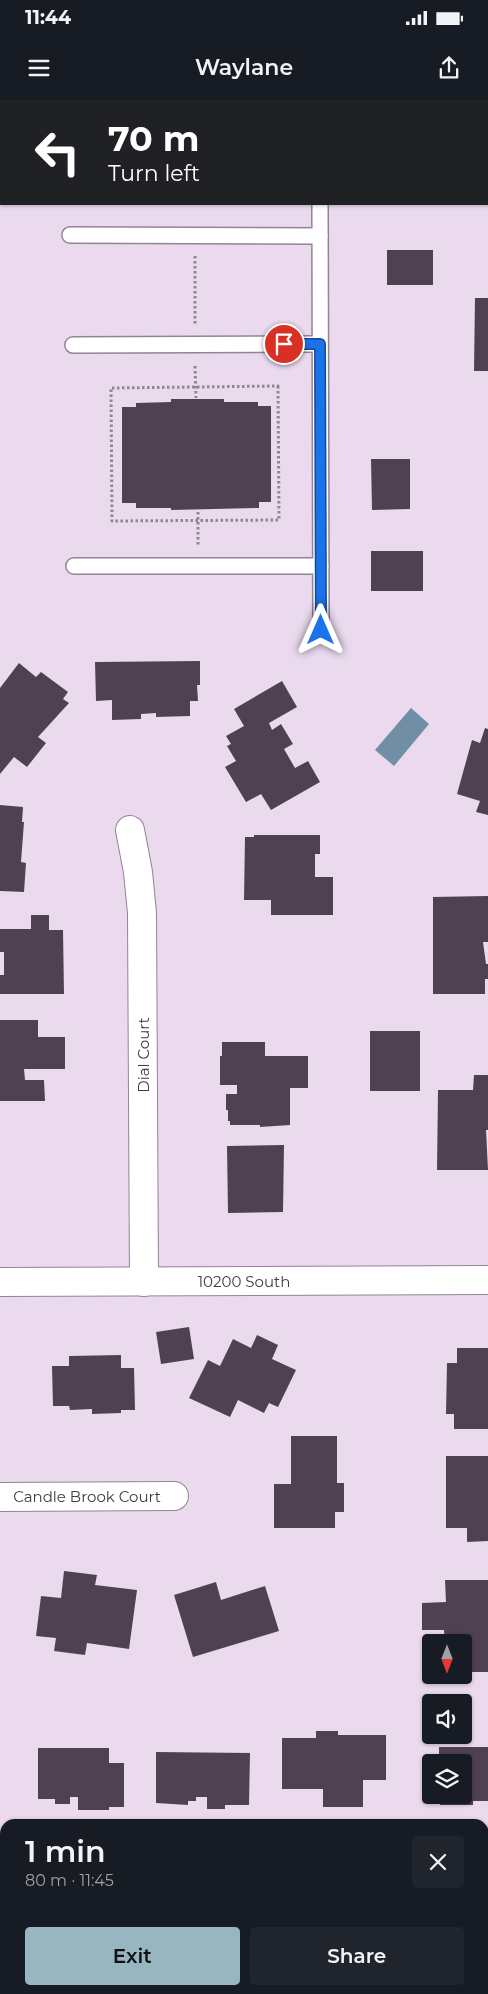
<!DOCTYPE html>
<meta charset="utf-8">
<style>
:root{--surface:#171b24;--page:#20242c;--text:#f1f3f6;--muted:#9ea1a6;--accent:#97b6c0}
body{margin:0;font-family:Montserrat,sans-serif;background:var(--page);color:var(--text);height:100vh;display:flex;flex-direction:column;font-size:19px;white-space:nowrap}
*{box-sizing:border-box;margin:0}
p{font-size:16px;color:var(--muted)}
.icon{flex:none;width:28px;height:28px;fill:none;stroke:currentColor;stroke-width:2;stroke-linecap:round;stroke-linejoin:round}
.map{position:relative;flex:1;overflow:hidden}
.drawer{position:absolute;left:0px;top:1719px;width:489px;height:176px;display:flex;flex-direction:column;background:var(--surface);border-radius:15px 15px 0 0;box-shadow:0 1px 4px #0004}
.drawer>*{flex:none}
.top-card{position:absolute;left:0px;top:0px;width:489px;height:105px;box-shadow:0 1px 4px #0004;background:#202124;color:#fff;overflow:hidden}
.needle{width:32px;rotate:180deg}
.buttons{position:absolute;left:422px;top:1534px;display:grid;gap:10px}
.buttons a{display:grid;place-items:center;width:50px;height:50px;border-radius:5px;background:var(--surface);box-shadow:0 1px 4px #0004;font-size:25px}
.pin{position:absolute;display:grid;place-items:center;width:42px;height:42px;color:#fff;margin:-21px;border:2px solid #fff;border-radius:50%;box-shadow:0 1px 5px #0007}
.me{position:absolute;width:55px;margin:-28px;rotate:0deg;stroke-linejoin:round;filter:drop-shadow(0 0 4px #0008)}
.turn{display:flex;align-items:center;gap:18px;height:105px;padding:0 25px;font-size:22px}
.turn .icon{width:65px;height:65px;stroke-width:2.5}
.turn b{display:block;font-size:35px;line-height:42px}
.round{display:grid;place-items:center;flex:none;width:52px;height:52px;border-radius:5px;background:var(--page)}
.overview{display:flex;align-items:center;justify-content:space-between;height:85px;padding:0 25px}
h1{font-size:30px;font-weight:600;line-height:38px}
.cta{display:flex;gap:10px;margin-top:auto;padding:10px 25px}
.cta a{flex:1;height:58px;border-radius:5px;background:var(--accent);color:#111;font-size:20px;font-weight:600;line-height:58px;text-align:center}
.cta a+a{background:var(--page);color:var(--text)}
.status{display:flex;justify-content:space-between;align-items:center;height:35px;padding:0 25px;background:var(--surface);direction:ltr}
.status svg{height:14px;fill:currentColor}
header{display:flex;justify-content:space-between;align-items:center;height:65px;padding:0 25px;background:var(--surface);font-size:22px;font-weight:600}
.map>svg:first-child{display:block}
</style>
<div class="status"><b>11:44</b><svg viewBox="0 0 49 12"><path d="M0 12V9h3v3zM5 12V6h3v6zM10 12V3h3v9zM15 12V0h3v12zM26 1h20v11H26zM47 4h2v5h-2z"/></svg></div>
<header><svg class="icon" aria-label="menu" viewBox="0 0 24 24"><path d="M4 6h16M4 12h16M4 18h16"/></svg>Waylane<svg class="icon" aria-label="share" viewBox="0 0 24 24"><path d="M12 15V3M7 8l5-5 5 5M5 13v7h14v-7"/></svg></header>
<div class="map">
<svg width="488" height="1894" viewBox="0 0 488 1894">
<rect width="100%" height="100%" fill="#ebdaee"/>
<polygon fill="#708fa6" points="411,608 429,624 394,666 375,650"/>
<g fill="#504152">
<rect x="387" y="150" width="46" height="35"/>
<polygon points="475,198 488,198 488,271 474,271"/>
<polygon points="171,299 224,299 224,302 258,302 258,306 271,306 271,402 259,402 259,408 171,410 171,408 136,408 136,403 122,403 122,307 136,307 136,303 171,302"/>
<polygon points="371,359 410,359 410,409 372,410"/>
<rect x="371" y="451" width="52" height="40"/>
<polygon points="200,561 200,585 197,585 198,601 190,601 190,616 156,617 156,613 141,614 141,619 112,620 112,600 96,601 95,562"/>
<polygon points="19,563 36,577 41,572 68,592 63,599 69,603 38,637 46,643 27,667 14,657 0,674 0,588"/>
<polygon points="282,581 297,607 269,623 272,630 281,624 293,644 284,649 295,668 308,661 320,682 271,710 261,694 246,702 225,667 236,661 227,646 231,644 226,636 244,626 234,609"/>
<polygon points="485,628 488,629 488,715 476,712 480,701 457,694 472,640 480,643"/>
<polygon points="0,705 23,707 22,722 24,722 21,762 26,763 24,792 0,791"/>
<polygon points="254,735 320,735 320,754 315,754 315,777 333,777 333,815 271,815 271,800 244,800 245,737 254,737"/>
<polygon points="488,796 488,842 483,842 486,864 488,864 488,879 485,879 485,894 433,894 433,797"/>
<polygon points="31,815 49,815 49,830 63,830 64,894 0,894 0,875 4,875 4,852 0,852 0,829 31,829"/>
<polygon points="0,920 38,920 38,937 65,937 65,969 24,969 25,980 44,980 45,1001 0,1001"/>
<rect x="370" y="931" width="50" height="60"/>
<polygon points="222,942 265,942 265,956 308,956 308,988 290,988 290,1025 260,1027 260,1025 230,1025 230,1021 228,1021 228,1010 226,1010 226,994 237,994 237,985 220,985 220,956 222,956"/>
<polygon points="474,975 488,975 488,1030 486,1030 488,1070 437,1070 438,990 473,990"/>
<polygon points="284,1045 283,1112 228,1113 227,1046"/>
<polygon points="189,1227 194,1259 161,1264 156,1232"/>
<polygon points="257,1235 278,1245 272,1259 296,1270 278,1307 269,1303 264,1313 238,1300 230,1317 189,1298 208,1260 220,1266 233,1239 251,1248"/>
<polygon points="457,1248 488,1248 488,1329 454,1329 454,1314 446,1314 447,1263 457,1263"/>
<polygon points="121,1255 121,1268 134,1268 135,1310 121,1310 121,1313 92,1314 92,1309 70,1310 69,1306 53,1306 52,1266 69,1266 69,1256"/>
<polygon points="291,1336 337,1336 337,1383 344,1383 344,1412 335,1412 335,1428 274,1428 274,1384 291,1384"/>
<polygon points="446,1356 488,1356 488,1441 467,1442 467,1428 446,1428"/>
<polygon points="64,1471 97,1475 95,1485 137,1490 129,1549 87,1543 85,1555 54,1551 56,1538 36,1536 41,1496 61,1498"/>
<polygon points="445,1480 488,1480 488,1572 464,1572 464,1542 445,1542 444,1530 422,1530 422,1503 446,1502"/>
<polygon points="216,1482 221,1500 265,1486 279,1531 193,1557 174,1495"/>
<polygon points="316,1631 338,1631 338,1635 386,1635 386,1680 363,1680 363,1707 323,1707 323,1689 282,1689 282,1638 316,1638"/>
<polygon points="439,1647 488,1647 488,1701 473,1701 473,1705 440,1705 440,1695 464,1695 464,1662 439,1662"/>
<polygon points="38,1648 109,1648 109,1663 124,1663 124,1707 109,1707 109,1710 78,1710 78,1697 70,1697 70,1704 55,1704 55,1699 38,1699"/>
<polygon points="156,1652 250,1653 249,1705 225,1705 225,1709 207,1709 207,1697 196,1697 196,1701 188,1701 188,1705 156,1703"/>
<polygon points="484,1854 486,1854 486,1859 488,1859 488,1894 407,1894 407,1890 484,1890"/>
<rect x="36" y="1890" width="78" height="4"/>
<rect x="139" y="1890" width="91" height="4"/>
<rect x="259" y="1890" width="89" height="4"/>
</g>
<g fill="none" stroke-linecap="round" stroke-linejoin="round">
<g stroke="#938396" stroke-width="18">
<g id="service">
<polyline points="320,0 320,1"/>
<polyline points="320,104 321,530"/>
<polyline points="70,135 320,136"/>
<polyline points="73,245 320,244"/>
<polyline points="74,466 321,466"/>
</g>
</g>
<g stroke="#938396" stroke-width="30">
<g id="minor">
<polyline points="130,730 138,772 142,813 144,1182"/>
<polyline points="0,1182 488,1180"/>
<polyline points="0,1397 174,1396"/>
<polyline points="484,1777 488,1777"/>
<polyline points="0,1780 5,1780"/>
</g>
</g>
<g stroke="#908592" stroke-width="3" stroke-dasharray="2.5 2.5" stroke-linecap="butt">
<polyline points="195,156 195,224"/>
<polyline points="195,266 196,298"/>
<polygon points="278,286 279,420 112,421 111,288"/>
<polyline points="198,412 198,446"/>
</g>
<use href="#service" stroke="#fff" stroke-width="15"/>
<use href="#minor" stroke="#fff" stroke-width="28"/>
</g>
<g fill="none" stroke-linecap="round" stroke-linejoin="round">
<g stroke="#114b97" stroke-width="12">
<polyline id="route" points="284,244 320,244 321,530"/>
</g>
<use href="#route" stroke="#1a73e8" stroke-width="9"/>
</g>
<g text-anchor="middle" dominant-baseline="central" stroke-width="5" stroke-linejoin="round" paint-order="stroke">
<g font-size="15" fill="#403a42" stroke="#fff">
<text transform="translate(143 955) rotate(-90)">Dial Court</text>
<text x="244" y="1181">10200 South</text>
<text x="87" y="1396">Candle Brook Court</text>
</g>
</g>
</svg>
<div class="buttons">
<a><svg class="needle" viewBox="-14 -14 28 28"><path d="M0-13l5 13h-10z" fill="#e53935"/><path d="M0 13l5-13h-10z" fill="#9ea1a6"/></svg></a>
<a><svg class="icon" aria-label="sound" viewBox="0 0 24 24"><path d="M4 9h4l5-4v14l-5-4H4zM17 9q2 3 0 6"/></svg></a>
<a><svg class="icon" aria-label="layers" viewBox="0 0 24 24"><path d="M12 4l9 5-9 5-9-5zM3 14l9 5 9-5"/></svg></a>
</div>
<div class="pin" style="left:284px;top:244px;background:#d93025"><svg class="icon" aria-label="arrive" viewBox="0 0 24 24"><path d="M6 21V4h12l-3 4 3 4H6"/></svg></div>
<svg class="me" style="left:321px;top:530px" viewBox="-20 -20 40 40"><path d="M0-17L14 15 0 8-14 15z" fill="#1a73e8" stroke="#fff" stroke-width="4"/></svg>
<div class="top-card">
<div class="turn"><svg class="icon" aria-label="left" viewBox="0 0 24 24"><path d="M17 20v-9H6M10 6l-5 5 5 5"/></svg><div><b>70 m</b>Turn left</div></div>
</div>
<section class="drawer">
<div class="overview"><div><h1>1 min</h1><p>80 m · 11:45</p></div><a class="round"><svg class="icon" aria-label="close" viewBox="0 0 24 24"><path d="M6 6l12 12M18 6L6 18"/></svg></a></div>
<div class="cta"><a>Exit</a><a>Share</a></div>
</section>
</div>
